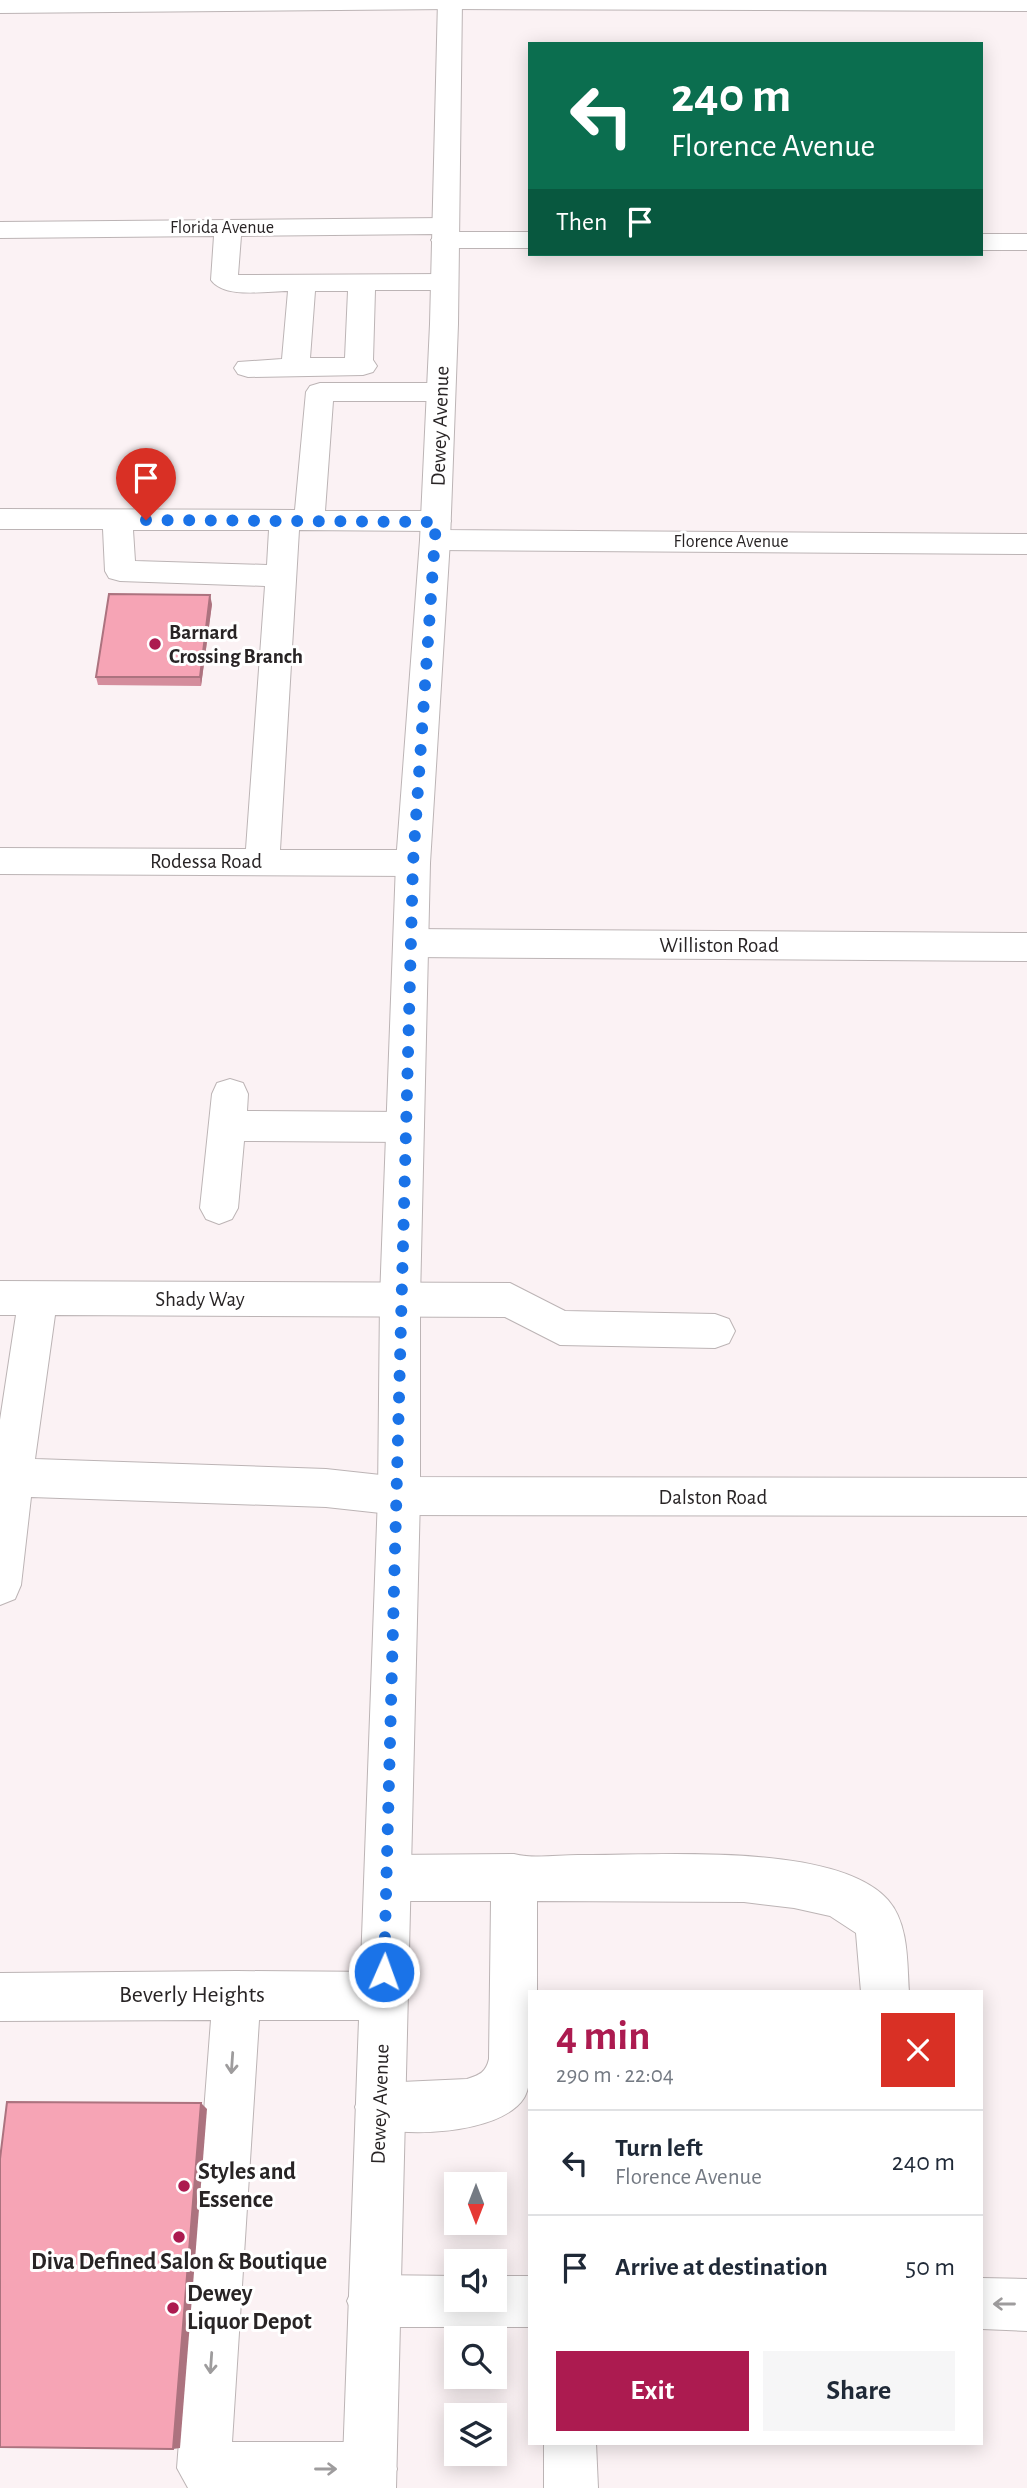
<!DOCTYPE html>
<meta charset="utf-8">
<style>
:root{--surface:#fff;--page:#f6f6f7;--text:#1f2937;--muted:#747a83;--line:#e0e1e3;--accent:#ac1b50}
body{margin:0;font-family:"Alegreya Sans",sans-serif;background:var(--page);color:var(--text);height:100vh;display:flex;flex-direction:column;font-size:26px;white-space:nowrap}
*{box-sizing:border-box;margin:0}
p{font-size:23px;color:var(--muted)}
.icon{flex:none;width:38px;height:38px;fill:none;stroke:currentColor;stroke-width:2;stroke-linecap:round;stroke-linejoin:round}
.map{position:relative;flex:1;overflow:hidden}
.details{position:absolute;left:528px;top:1990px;width:455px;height:455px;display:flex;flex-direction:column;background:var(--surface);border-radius:0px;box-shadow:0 4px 18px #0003}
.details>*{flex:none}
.hud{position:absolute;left:528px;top:42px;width:455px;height:214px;border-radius:0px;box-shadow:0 4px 18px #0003;background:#0b6e4f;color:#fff;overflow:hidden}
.needle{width:46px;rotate:180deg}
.buttons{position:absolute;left:444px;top:2172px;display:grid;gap:14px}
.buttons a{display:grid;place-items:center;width:63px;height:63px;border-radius:0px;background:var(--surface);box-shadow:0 4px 18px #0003;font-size:35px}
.pin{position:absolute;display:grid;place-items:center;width:60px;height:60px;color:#fff;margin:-72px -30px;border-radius:50% 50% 50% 0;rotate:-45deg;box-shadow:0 0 7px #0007}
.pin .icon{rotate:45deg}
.me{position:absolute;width:77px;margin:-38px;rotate:2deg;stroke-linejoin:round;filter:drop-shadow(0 0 5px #0008)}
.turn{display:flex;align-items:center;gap:24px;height:147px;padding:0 28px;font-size:32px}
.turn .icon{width:91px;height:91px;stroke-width:2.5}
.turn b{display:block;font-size:49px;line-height:60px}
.then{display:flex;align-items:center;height:66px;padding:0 28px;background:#0003;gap:14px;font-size:26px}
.round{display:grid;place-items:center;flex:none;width:74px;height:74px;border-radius:0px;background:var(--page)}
.head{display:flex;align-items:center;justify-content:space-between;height:119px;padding:0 28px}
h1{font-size:42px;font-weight:600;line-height:52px;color:var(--accent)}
.button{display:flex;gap:14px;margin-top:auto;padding:14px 28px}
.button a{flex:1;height:80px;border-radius:0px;background:var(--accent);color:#fff;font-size:28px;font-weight:600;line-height:80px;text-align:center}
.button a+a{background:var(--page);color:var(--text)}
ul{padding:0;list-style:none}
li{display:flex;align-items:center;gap:21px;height:105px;padding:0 28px;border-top:2px solid var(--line)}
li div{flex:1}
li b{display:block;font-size:26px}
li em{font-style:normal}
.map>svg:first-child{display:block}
</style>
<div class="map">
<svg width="1027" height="2488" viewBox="0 0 1027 2488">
<rect width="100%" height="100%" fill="#fbf2f4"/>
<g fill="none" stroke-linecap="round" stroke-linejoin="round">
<g stroke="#bcb4b5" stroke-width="2">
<g id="minor">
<polygon points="0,0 1027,0 1027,11 450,9 0,13"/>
<path d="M444,218l9,2 4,6 -6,6h79v16h-86l-9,-2 -4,-6 5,-6 -195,2 -3,39 205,-1 10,2 4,6 -4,6 -10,2h-68l-2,70 4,6 -4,6 -10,3 -115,2 -10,-3 -4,-6 4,-6 44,-3 6,-68c-21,0 -64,8 -77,-11l3,-44 -214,2v-16zM315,291h33l-3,67h-35z"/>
<rect x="982" y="234" width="45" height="16"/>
<path d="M320,383h121l10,3 4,6 -4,6 -10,3h-108l-8,110h111l11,3 4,7 -4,7 -7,2 587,4v20l-592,-4 -11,-3 -4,-7 4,-7 7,-2 -132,-1 -19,320h133l12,4 5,9 -5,9 -12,4 -413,-2v-26l246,1 19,-263 -145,-5 -11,-3 -4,-7 -2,-42h-103v-20l295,1 11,-118 4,-6zM133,530h136l-2,35 -132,-4z"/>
<polygon points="411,929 1027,933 1027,961 411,957 399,953 394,943 399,933"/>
<polygon points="230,1079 243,1083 248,1094 247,1111 405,1112 418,1116 424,1127 418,1138 405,1142 244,1141 238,1208 232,1219 219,1224 206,1219 200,1208 212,1094 217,1083"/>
<polygon points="0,1281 510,1283 565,1311 715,1314 729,1319 735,1331 729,1343 715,1348 560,1345 505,1317 55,1315 35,1459 326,1469 399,1477 1027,1478 1027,1516 399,1515 326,1507 31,1497 21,1585 15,1599 0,1605 0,1420 16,1315 0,1315"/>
<path d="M514,1854c19,5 44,1 64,1 74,1 258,-14 310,45 21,24 19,62 21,92h-48l-5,-59 -26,-17 -36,-8 -50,-6 -207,-1v91h-7c0,24 6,87 -6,106 -23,37 -127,41 -162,26l-7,-17 7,-17 17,-7 88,-4c13,-4 19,-7 22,-20l2,-158h-103l-16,-7 -7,-16 7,-16 16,-7z"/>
<polygon points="237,1971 384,1972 401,1979 408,1996 401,2013 384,2020 259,2020 232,2442 370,2442 389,2450 397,2469 388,2488 188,2488 177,2468 211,2020 0,2021 0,1973"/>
<polygon points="373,2275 457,2276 457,2300 495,2300 495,2276 530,2276 530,2327 373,2327 355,2319 347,2301 355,2283"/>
<polygon points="982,2278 1027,2279 1027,2331 982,2329"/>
<polygon points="544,2443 596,2443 598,2488 544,2488"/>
</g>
</g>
<g stroke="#bcb4b5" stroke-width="2">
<polygon id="major" points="438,0 462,0 458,324 450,540 430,863 420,1299 420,1496 396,2488 342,2488 378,1496 380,1299 396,863 420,540 430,324"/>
</g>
<use href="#minor" fill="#fff" fill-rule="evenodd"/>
<use href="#major" fill="#fff" fill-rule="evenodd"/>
</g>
<polygon fill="#d48d9c" points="212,604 201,686 98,685 96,677"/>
<g fill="#ac737f">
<polygon points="210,595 212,604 201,686 200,677"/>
<polygon points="201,2103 207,2109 180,2448 173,2449"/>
</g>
<g fill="#f6a4b5" stroke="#ac737f" stroke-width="2">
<polygon points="109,594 210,595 200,677 96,677"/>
<polygon points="7,2102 201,2103 173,2449 0,2447 0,2159"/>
</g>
<defs><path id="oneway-shaft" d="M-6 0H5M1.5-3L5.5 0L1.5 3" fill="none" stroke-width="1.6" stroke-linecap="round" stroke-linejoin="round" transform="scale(1.75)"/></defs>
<g stroke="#9e9c9d">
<use href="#oneway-shaft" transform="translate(232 2063) rotate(94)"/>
<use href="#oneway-shaft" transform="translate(1004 2304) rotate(-180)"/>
<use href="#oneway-shaft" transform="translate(211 2363) rotate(94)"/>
<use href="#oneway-shaft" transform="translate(326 2469)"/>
</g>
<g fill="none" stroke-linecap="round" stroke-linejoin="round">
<polyline stroke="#1a73e8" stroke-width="12" stroke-dasharray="0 21.6" points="146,520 436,522 413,863 384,1972"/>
</g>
<g fill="#ac1b50" stroke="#fff" stroke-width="2.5">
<circle cx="155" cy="644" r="7"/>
<circle cx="184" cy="2186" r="7"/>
<circle cx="179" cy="2237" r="7"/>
<circle cx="173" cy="2308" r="7"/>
</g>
<g text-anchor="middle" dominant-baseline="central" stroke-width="6" stroke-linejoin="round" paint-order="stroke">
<g font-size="18" fill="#282425" stroke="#fff">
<text x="222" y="228">Florida Avenue</text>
<text x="731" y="542">Florence Avenue</text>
</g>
<g font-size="21" fill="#282425" stroke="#fff">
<text transform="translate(440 426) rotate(-88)">Dewey Avenue</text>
<text x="206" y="861">Rodessa Road</text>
<text x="719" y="945">Williston Road</text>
<text x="200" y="1299">Shady Way</text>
<text x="713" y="1497">Dalston Road</text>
<text transform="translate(380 2104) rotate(-88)">Dewey Avenue</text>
</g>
<g font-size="21" font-weight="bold" fill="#282425" stroke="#fff" text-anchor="start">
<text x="169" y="632">Barnard<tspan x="169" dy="24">Crossing Branch</tspan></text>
</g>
<g font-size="24" fill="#282425" stroke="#fff">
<text x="192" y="1995">Beverly Heights</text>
</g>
<g font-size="24" font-weight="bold" fill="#282425" stroke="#fff" text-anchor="start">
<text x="198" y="2172">Styles and<tspan x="198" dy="28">Essence</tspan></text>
<text x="179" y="2262" text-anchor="middle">Diva Defined Salon &amp; Boutique</text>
<text x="187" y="2294">Dewey<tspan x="187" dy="28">Liquor Depot</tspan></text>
</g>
</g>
</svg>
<div class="buttons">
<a><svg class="needle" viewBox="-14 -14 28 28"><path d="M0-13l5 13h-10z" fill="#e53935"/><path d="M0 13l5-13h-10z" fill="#747a83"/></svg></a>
<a><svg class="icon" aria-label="sound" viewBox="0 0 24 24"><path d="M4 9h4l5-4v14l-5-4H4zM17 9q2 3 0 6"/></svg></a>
<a><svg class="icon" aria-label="search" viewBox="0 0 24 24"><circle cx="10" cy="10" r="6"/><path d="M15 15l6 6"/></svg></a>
<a><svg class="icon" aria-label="layers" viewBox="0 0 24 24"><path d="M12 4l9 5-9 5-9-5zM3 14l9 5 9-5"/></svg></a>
</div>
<div class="pin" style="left:146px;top:520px;background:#d93025"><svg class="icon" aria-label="arrive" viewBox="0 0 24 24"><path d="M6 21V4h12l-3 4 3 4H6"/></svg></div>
<svg class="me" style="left:384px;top:1972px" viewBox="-20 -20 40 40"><circle r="17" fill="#1a73e8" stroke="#fff" stroke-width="3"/><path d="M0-11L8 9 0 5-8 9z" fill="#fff"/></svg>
<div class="hud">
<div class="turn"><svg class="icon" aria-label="left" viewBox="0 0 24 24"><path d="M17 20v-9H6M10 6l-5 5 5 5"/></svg><div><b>240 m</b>Florence Avenue</div></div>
<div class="then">Then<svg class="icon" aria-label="arrive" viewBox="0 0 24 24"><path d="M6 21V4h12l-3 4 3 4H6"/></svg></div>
</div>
<section class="details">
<div class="head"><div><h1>4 min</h1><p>290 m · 22:04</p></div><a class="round" style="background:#d93025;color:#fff"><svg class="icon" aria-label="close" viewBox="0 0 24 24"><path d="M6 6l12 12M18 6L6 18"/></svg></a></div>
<ul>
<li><svg class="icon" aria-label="left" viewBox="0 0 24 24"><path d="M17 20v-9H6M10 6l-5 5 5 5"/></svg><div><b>Turn left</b><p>Florence Avenue</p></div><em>240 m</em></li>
<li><svg class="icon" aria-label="arrive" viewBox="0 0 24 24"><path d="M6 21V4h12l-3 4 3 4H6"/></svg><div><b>Arrive at destination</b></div><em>50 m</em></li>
</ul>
<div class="button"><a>Exit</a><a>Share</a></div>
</section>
</div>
